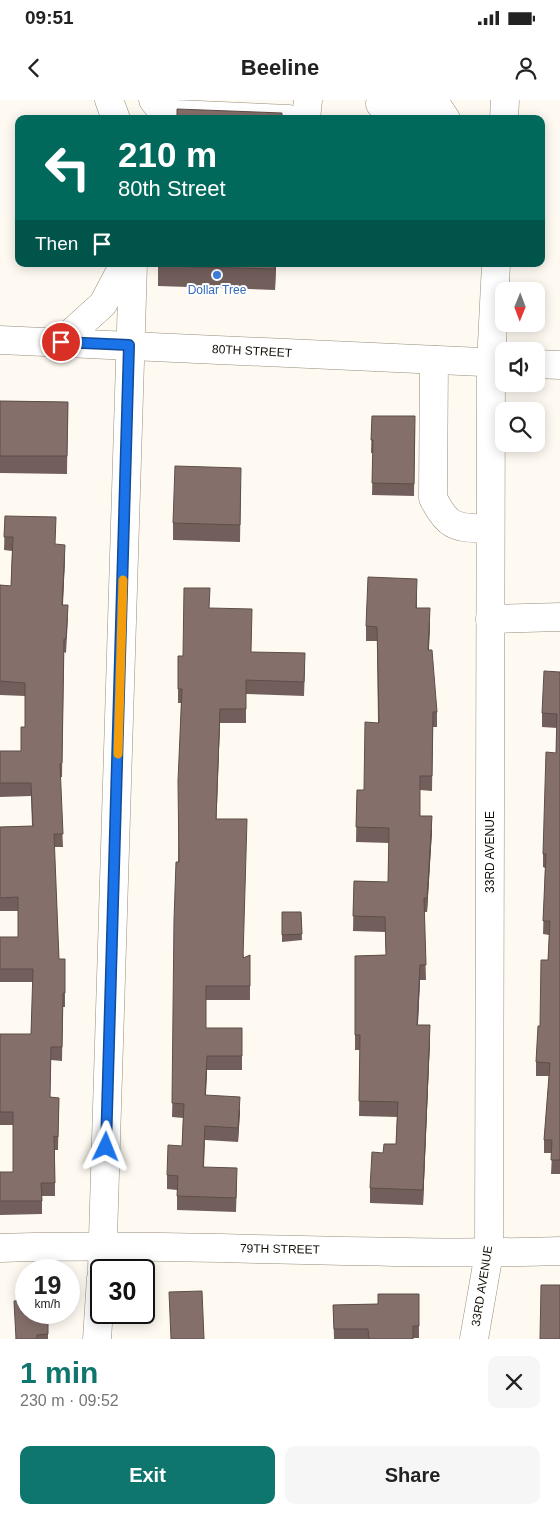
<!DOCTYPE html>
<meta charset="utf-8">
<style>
:root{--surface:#fff;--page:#f6f6f6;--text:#222;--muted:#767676;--accent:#0f766e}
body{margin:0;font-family:Arial,sans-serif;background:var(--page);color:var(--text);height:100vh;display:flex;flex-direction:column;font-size:19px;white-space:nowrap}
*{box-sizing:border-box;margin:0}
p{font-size:16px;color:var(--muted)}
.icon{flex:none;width:28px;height:28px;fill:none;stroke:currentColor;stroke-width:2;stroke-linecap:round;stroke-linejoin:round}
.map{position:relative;height:1239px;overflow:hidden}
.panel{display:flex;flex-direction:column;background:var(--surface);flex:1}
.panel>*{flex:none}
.guide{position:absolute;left:15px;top:15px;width:530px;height:152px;border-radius:10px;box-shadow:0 2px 12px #0003;background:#00695c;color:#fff;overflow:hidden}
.needle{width:32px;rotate:181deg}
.buttons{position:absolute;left:495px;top:182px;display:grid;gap:10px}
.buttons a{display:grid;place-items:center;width:50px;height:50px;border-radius:10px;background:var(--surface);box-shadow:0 2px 12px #0003;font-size:25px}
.speed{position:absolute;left:15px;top:1159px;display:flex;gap:10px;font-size:25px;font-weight:700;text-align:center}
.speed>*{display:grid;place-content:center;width:65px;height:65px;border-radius:50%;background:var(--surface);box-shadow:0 2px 12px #0003;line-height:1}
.speed small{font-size:12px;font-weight:400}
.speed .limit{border:2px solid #111;border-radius:8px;background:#fff;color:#111}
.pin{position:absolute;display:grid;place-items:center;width:42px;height:42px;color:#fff;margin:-21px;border:2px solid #fff;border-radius:50%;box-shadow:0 1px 5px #0007}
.me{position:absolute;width:55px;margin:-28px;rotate:2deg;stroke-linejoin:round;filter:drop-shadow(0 0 4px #0008)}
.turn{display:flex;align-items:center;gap:18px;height:105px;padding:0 20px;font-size:22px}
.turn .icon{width:65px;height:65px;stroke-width:2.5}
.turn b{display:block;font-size:35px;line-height:42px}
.then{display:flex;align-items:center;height:48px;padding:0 20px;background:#0003;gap:10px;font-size:19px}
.round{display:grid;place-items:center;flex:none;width:52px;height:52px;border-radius:10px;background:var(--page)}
.overview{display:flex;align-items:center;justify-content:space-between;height:85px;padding:0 20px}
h1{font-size:30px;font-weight:800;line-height:38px;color:var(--accent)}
.button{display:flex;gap:10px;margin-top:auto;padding:10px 20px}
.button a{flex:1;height:58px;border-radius:10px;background:var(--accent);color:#fff;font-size:20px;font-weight:800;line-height:58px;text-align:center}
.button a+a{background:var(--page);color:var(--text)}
.status{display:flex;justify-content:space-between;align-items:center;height:35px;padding:0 25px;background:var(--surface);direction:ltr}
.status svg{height:14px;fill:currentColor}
header{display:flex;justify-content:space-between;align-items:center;height:65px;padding:0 20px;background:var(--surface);font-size:22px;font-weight:800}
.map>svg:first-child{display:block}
</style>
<div class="status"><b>09:51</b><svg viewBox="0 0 49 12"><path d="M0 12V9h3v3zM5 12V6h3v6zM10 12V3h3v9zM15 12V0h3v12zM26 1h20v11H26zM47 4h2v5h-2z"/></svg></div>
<header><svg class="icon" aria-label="back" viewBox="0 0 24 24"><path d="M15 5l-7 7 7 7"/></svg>Beeline<svg class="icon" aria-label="person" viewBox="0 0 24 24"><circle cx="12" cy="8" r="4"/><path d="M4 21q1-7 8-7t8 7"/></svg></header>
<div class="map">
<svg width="560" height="1239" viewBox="0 0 560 1239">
<rect width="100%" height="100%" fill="#fefaf2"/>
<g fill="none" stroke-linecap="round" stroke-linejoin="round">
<g stroke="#978d7b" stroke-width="29">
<g id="minor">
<polyline points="109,0 116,19"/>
<polyline points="153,0 161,10 176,14 289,19"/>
<polyline points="381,0 380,4 436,4 446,19"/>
<polyline points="306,19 308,0"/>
<polyline points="504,19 505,0"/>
<polyline points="0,240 504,263"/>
<polyline points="61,242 103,204 124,164"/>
<path d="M434,260l-1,138c16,32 24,29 57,31"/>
<polyline points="536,264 560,265"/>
<polyline points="490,519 560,517"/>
<path d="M0,1148c187,-6 373,9 560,3"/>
<polyline points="102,1170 133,164"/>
<polyline points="97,1239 101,1178"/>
<polyline points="474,1239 489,1153 491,263 496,164"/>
</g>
</g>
<use href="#minor" stroke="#fff" stroke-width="28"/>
</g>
<g fill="#725f5c">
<polygon points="158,164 276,164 275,190 158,186"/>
<polygon points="0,301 68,302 67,374 0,373"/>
<polygon points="372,316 415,329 414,396 372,395 373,353 371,353"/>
<polygon points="241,385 240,442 173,440 173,423"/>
<polygon points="5,416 55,444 65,458 63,505 68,518 66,553 64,552 62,677 60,677 63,747 54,747 59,859 65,859 65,907 63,907 62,961 51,960 50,997 59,998 58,1050 55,1050 55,1096 42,1096 42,1114 0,1115 0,1072 13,1072 13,1025 0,1025 0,934 31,934 33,882 0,882 0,837 18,837 18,811 0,811 0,727 32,726 31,696 0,697 0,651 21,651 25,627 25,596 0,595 0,485 11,486 12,451 4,450"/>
<polygon points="417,493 417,508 430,523 429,550 437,612 437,627 433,627 432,691 420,690 420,716 432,731 427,812 424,812 426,880 420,880 418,925 430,940 423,1105 370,1103 370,1088 383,1053 396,1044 397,1017 359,1016 360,950 355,950 355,856 386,855 385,832 353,831 354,781 388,782 389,743 356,742 357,690 364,690 378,623 377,541 366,541 366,526"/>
<polygon points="210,508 251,552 305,567 304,596 246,594 246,623 220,623 216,719 244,858 250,855 250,900 206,900 206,928 242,928 242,970 207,970 206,995 240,1011 238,1042 205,1040 204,1067 237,1082 236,1112 177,1110 177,1090 167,1089 167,1075 182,1046 183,1018 172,1017 178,762 181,603 178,603 178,556 183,556"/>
<polygon points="560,572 560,1074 551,1074 552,1053 544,1053 544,1040 549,976 536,976 536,962 548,860 549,835 543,834 545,768 543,767 543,754 556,653 557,628 542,627 542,613"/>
<polygon points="282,812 301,812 302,840 282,842"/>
<polygon points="378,1194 419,1194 419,1238 413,1238 413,1239 334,1239 333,1205 378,1204"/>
<polygon points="48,1212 48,1239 15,1239"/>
</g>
<g fill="#5d4e4b">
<polygon points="275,164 276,164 275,190"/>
<polygon points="65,445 65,458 62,518 62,505"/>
<polygon points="430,508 430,523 428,565 428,550"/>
<polygon points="220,609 220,623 216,733 216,719"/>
<polygon points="432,716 432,731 427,812 427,798"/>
<polygon points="420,865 420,880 417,939 417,925"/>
<polygon points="430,925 430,940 423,1105 423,1090"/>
<polygon points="207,956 207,970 205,1009 205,995"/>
<polygon points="240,997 240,1011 238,1042 238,1028"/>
</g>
<g fill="#856f6b" stroke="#5d4e4b">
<polygon points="177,9 282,13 282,19 177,19"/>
<polygon points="158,164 275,164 275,169 158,166"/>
<polygon points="0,301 68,302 67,356 0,356"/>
<polygon points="372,316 415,316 414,384 372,383 373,340 371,340"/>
<polygon points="175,366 241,368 240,425 173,423"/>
<polygon points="5,416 56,417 55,444 65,445 62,505 68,505 66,539 64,539 62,663 60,664 63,734 54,734 59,859 65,859 65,893 63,893 62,947 51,947 50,997 59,998 58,1037 54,1036 55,1083 41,1083 42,1101 0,1101 0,1072 13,1072 13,1012 0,1012 0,934 31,934 33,869 0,869 0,837 18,837 18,797 0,798 0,727 33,726 31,683 0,683 0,651 21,651 21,627 25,627 25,583 0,581 0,485 11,486 13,437 4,437"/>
<polygon points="368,477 417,479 416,508 430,508 428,550 432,550 437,612 433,612 432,676 420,676 420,716 432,716 427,798 424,798 426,865 420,865 417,925 430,925 423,1090 370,1088 372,1052 383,1053 384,1044 396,1044 398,1002 359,1001 360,935 355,935 355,856 386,855 385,817 353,816 354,781 388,782 389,728 356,727 357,690 364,690 365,622 379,623 377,527 366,526"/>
<polygon points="184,488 210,488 209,508 252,509 251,552 305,553 304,582 246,580 246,609 220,609 216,719 247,719 243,858 250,855 250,886 206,886 206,928 242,928 242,956 207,956 205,995 240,997 238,1028 205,1026 203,1067 237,1068 236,1098 177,1096 178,1076 167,1075 168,1045 182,1046 184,1004 172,1003 174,820 176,762 179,762 178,681 182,589 178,589 178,556 183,556"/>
<polygon points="544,571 560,572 560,1060 551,1060 552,1040 544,1040 550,963 536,962 538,926 540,926 541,860 548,860 550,821 543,821 546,754 543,754 546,652 556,653 557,614 542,613"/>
<polygon points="282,812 301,812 302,834 282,835"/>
<polygon points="541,1185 560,1185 560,1239 540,1239"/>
<polygon points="202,1191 204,1239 171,1239 169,1192"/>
<polygon points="378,1194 419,1194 419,1226 413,1226 413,1239 369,1239 368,1229 334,1229 333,1205 378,1204"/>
<polygon points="26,1200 26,1212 48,1212 48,1234 37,1235 37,1239 16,1239 14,1201"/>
</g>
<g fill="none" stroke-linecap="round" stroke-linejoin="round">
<g stroke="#114b97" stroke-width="12">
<polyline id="route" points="61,242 129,245 106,1047"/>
</g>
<use href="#route" stroke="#1a73e8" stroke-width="9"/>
<polyline stroke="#f59e0b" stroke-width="9" points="118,654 123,480"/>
</g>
<circle fill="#3f7fe0" stroke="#fff" stroke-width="2" cx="217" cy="175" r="5"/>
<g text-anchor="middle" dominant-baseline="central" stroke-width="4" stroke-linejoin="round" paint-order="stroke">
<g font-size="12" fill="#366cbe" stroke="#fff">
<text x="217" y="190">Dollar Tree</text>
</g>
<g font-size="12" fill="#130f08" stroke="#fff">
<text transform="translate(252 251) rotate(3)">80TH STREET</text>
<text transform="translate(490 752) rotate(-90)">33RD AVENUE</text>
<text transform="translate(280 1149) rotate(1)">79TH STREET</text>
<text transform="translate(482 1186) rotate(-81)">33RD AVENUE</text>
</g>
</g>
</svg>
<div class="buttons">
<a><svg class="needle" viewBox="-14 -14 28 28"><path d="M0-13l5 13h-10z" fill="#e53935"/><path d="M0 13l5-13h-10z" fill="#767676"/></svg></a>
<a><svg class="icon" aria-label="sound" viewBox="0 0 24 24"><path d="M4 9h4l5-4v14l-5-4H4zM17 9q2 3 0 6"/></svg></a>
<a><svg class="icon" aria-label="search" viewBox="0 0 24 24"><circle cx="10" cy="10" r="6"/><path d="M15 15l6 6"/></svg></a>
</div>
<div class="speed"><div>19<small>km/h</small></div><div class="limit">30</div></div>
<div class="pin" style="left:61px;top:242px;background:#d93025"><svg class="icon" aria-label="arrive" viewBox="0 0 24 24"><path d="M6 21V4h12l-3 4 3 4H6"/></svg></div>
<svg class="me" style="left:106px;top:1047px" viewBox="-20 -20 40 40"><path d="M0-17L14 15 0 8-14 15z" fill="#1a73e8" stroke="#fff" stroke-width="4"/></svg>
<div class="guide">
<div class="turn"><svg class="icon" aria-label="left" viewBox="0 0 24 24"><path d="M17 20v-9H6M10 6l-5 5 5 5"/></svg><div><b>210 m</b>80th Street</div></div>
<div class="then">Then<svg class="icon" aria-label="arrive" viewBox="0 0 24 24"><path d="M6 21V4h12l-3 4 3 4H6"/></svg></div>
</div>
</div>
<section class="panel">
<div class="overview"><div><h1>1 min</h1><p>230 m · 09:52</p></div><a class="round"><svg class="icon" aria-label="close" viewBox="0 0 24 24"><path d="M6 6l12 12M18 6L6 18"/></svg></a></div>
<div class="button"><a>Exit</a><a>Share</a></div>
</section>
